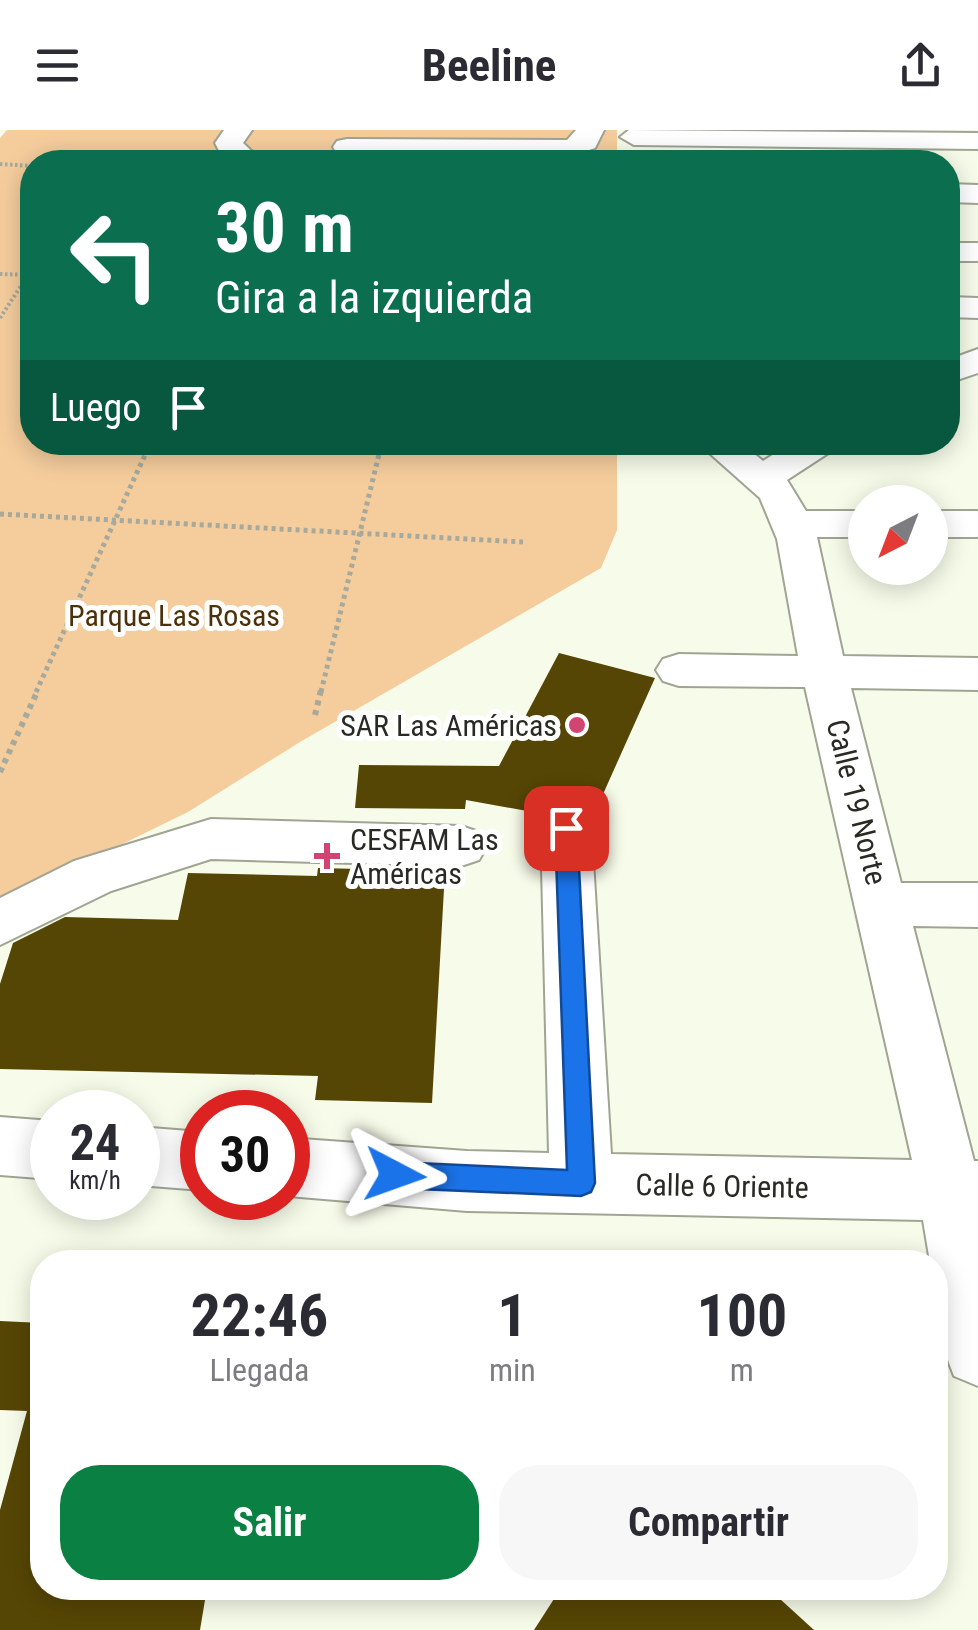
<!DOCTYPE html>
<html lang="es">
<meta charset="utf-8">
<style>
:root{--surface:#fff;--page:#f7f7f7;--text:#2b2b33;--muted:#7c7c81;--accent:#0b8043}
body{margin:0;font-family:"Roboto Condensed",sans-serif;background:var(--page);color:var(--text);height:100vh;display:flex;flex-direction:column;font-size:38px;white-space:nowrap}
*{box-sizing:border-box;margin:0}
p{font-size:32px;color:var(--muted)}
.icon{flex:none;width:55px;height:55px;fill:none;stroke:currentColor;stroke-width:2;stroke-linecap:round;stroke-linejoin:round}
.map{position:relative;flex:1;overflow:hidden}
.details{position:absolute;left:30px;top:1120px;width:918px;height:350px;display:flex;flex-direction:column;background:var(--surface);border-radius:40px;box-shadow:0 5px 25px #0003}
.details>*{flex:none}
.hud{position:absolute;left:20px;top:20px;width:940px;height:305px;border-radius:40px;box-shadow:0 5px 25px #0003;background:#0b6e4f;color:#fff;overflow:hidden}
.needle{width:65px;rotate:222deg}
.controls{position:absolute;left:848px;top:355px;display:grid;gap:20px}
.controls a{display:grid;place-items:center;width:100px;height:100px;border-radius:50%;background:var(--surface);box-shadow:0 5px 25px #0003;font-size:50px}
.speed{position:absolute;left:30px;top:960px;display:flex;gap:20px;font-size:50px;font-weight:700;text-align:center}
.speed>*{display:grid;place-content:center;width:130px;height:130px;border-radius:50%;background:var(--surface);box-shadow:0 5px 25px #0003;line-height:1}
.speed small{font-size:25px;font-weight:400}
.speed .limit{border:15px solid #d22;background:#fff;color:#111}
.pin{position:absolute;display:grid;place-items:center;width:85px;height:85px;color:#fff;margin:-42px;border-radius:20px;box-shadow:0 5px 15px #0006}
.me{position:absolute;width:110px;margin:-55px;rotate:94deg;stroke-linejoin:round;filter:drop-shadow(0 0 8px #0008)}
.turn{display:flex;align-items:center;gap:35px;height:210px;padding:0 30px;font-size:45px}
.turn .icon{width:130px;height:130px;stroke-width:2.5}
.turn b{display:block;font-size:70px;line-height:85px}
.then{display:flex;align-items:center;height:95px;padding:0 30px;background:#0003;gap:20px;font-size:38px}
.eta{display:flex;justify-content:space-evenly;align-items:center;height:170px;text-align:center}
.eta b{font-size:60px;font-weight:700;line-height:70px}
.button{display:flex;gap:20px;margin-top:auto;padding:20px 30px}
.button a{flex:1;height:115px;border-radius:40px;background:var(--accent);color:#fff;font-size:40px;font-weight:700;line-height:115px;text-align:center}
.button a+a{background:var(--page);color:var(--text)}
header{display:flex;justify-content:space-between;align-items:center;height:130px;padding:0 30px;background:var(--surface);font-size:45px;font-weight:700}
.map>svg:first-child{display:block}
</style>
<header><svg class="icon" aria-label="menu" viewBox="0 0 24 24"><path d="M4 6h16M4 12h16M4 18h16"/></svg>Beeline<svg class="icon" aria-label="share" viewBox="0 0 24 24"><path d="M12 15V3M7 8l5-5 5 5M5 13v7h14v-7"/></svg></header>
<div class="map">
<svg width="978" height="1500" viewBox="0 0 978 1500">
<rect width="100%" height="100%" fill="#f7fbe9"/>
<polygon fill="#f5cd9d" points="7,0 617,0 617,32 32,32 32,312 617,313 617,400 601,438 300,612 188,682 0,774 0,8"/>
<g fill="#564605">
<polygon points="559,523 655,548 591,691 585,680 567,674 544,684 466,670 465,679 355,678 359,635 499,636"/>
<polygon points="318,738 445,741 432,973 315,970 318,946 0,939 0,854 13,813 65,787 178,790 188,743 317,746"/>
<polygon points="0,1191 42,1193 42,1458 207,1458 200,1500 0,1500 0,1380 27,1281 0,1280"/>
<polygon points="561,1458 768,1458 814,1500 534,1500"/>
</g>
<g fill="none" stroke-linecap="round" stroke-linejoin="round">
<g stroke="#a0a493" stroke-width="4">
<g id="minor">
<polygon points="224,0 252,0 243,13 263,32 225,32 215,13"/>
<polygon points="576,0 604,0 595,18 571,26 347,25 337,23 333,17 337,11 347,9 567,10"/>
<polygon points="629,0 978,3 978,19 634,15 620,7"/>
<polygon points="948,54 978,55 978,73 948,72"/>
<rect x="948" y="113" width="30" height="18"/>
<polygon points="948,167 978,168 978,188 948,187"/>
<polygon points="978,219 978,243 948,253 948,230"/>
<path d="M697,312h43l23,19 30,-19h46l-6,8 -46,30 19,31h59v26h-48l26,119 135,2v32l-127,-2 50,195h77v44l-65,-1 61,235h4v225l-24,-10c-15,-36 -19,-74 -19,-114h-5l-7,-42 -456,-9 -179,-15v-58l179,13 82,2 -8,-325 7,-14 18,-6 18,6 7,14 20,326 301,6 -107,-473 -126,-1 -16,-5 -7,-11 7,-11 16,-5 119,2 -21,-117 -17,-41z"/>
<rect x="930" y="381" width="48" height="26"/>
<polygon points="211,689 461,696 479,702 487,716 479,730 461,736 211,729 111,761 0,815 0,768 74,731"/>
<polygon points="0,987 52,991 52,1049 0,1045"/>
<polygon points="138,997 202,1002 202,1060 138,1055"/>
</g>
</g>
<g stroke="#a6a99b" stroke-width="4" stroke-dasharray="2.5 2.5" stroke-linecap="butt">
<polyline points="0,34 32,36"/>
<polyline points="0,144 31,145"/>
<polyline points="0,188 32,139"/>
</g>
<g stroke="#a6a99b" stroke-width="5" stroke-dasharray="4 4" stroke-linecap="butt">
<polyline points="0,384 523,412"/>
<polyline points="36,562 151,312"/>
<polyline points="321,562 382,312"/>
</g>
<g stroke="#a6a99b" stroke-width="6" stroke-dasharray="5 5" stroke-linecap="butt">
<polyline points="315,585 321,560"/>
<polyline points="0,642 38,560"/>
</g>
<use href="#minor" fill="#fff" fill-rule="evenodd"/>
</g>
<polygon fill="#1a73e8" stroke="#114b97" stroke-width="2.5" points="566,690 577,698 595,1053 591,1062 581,1066 395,1058 385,1054 382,1045 385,1036 395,1032 567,1040 555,698"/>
<g fill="#d24573" stroke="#fff" stroke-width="4">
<circle cx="577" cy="595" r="10"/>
<path d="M322 711h10v10h10v10h-10v10h-10v-10h-10v-10h10z"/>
</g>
<g text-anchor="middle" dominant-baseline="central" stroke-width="10" stroke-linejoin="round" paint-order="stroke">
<g font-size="30" fill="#4d310a" stroke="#fff">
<text x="174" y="485">Parque Las Rosas</text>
</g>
<g font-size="30" fill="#292a23" stroke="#fff" text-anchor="end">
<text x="557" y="595">SAR Las Américas</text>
<text x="350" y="709" text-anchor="start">CESFAM Las<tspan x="350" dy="34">Américas</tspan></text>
</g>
<g font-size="30" fill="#292a23" stroke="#fff">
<text transform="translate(857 672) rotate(76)">Calle 19 Norte</text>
<text transform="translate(722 1056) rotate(1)">Calle 6 Oriente</text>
</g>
</g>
</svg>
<div class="controls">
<a><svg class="needle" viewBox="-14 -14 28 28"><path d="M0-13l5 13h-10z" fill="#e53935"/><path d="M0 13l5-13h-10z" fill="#7c7c81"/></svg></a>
</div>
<div class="speed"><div>24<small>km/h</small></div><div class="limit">30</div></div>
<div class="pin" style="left:566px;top:698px;background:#d93025"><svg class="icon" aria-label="arrive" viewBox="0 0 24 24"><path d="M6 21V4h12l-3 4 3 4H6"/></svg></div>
<svg class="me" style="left:395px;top:1045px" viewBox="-20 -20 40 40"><path d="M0-17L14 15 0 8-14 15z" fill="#1a73e8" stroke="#fff" stroke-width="4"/></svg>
<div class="hud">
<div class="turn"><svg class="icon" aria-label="left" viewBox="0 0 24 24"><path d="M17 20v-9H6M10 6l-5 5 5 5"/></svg><div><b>30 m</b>Gira a la izquierda</div></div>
<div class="then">Luego<svg class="icon" aria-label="arrive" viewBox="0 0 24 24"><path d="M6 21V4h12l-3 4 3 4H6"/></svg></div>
</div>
<section class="details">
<div class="eta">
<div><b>22:46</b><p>Llegada</p></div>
<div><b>1</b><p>min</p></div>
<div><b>100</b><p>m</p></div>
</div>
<div class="button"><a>Salir</a><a>Compartir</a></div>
</section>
</div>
